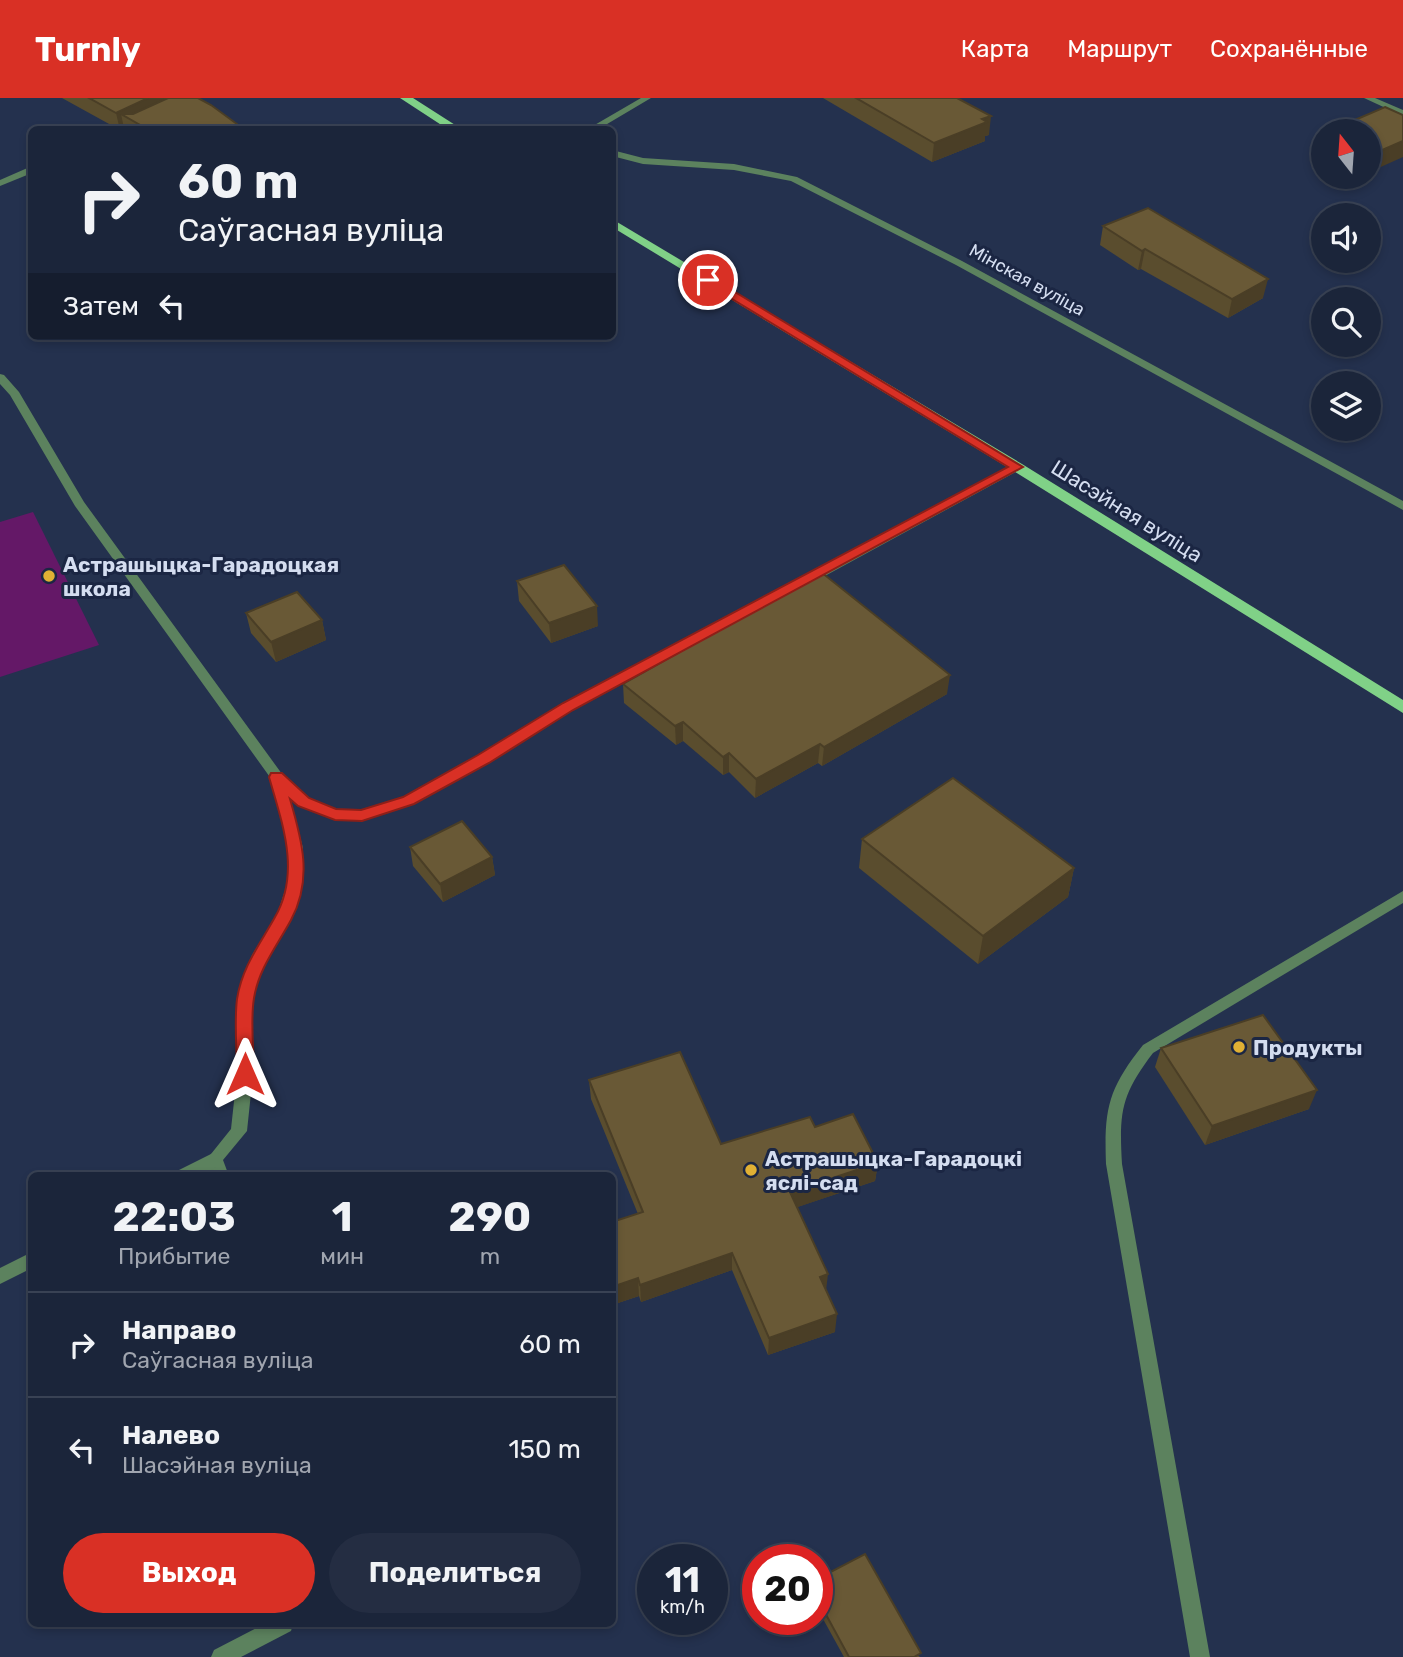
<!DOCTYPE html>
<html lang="ru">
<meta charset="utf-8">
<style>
:root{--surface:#1b253a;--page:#242d42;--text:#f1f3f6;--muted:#a0a5af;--line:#394254;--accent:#d93025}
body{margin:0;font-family:Rubik,sans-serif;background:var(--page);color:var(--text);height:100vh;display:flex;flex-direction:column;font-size:26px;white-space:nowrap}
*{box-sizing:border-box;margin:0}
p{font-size:23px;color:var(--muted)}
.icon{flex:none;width:38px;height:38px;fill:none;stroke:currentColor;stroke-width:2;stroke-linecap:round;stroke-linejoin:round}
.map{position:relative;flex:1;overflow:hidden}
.sheet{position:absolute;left:28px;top:1074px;width:588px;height:455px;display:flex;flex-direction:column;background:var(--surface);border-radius:10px;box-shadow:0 4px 10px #0003,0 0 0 2px var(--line)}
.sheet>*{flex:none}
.guide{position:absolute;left:28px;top:28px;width:588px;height:214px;border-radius:10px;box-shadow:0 4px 10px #0003,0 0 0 2px var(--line);background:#1b253a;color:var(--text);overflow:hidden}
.needle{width:46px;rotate:343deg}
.controls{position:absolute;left:1311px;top:21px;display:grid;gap:14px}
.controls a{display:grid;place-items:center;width:70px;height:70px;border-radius:50%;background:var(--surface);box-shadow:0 4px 10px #0003,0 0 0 2px var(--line);font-size:35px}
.speed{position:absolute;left:637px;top:1446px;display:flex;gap:14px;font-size:35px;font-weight:700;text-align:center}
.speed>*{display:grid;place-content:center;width:91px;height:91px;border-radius:50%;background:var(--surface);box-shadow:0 4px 10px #0003,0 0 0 2px var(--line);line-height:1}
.speed small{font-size:18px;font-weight:400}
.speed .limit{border:10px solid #d22;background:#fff;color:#111}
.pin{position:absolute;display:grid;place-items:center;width:60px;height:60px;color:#fff;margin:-30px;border:4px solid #fff;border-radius:50%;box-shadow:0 2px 7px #0007}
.me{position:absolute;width:77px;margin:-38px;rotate:0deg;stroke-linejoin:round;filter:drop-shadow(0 0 5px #0008)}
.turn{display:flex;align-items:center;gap:24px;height:147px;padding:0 35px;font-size:32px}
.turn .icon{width:91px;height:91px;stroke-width:2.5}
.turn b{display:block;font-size:49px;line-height:60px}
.then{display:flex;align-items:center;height:66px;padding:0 35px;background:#0003;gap:14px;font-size:26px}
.eta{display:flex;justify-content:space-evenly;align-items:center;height:119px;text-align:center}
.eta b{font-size:42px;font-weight:700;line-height:49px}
.button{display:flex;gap:14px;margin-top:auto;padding:14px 35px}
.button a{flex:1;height:80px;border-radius:42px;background:var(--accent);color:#fff;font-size:28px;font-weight:700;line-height:80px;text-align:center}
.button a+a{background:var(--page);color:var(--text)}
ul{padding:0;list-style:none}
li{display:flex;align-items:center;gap:21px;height:105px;padding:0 35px;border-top:2px solid var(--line)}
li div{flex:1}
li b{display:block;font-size:26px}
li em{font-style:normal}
header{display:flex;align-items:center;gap:42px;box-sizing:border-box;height:98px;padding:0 35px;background:var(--accent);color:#fff}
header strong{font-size:33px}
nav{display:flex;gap:38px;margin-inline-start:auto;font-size:24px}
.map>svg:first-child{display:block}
</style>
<header>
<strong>Turnly</strong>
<nav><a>Карта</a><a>Маршрут</a><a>Сохранённые</a></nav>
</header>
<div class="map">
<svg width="1403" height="1559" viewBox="0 0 1403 1559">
<rect width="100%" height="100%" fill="#24314e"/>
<polygon fill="#641867" points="33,414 99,547 0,579 0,424"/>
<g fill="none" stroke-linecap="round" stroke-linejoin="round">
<g fill="#5c825e" fill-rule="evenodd">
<polygon points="277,674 284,679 303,750 302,783 291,818 266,858 252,900 253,976 247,1033 223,1062 229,1078 213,1078 207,1061 231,1031 237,976 238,900 252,857 277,817 288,783 289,750 270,679"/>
<polygon points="264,1526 293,1526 291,1533 241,1559 211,1559 214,1552"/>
</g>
<g fill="#5c825e" fill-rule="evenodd">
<polygon points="641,0 651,0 597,32 586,32"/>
<polygon points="1364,0 1375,0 1403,12 1403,18"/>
<polygon points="612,52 643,60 734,66 797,79 962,163 1403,403 1403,412 956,167 791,83 734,72 643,66 612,58"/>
<polygon points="32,68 32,75 0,88 0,82"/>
<polygon points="0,276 4,277 19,294 84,404 282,676 308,701 336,712 362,713 404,700 479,658 563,606 786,489 794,489 796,492 573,612 489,664 414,706 362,723 335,722 298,707 272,682 75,408 10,297 0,286"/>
<polygon points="1017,366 1021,367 1021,371 812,485 804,485 802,482"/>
<path d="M1403,793v12l-250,150c-32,42 -34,59 -31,111l88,493h-20l-84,-493c-2,-55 2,-75 37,-119z"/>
<path d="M215,1054l6,2 2,5c-9,16 -31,17 -48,17l2,-5z"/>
<polygon points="32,1154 32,1170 0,1186 0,1170"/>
</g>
<g fill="#80d187" fill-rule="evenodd">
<polygon points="400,0 413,0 463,32 449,32"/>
<polygon points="612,121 1022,366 1403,602 1403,615 1012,372 612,129"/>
</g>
</g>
<g fill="#5a4d2e">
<polygon points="62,0 198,0 241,32 124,32 124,30 120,32"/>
<polygon points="823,0 957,0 989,37 985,38 985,43 932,64"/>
<polygon points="1403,17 1374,72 1368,69 1368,33 1334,33 1334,31"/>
<polygon points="1103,128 1263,200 1228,220 1141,171 1138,172 1100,147"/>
<polygon points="517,483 598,528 551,545 519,503"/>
<polygon points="246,515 322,522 326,542 276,564 251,535"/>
<polygon points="623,586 947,596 822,668 818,665 755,700 729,674 723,677 683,643 676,647 624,605"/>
<polygon points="862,741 1074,770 1068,799 978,866 859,770"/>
<polygon points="410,749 492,759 495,777 443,804 413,768"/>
<polygon points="1161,950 1309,1011 1205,1047 1155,969"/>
<polygon points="589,982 721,1046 815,1029 878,1065 875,1083 797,1109 826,1193 835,1234 768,1257 732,1172 641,1204 639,1198 612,1207 612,1124 638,1116 591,1001"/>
<polygon points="817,1481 920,1559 844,1559 817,1510"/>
</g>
<g fill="#4a3e26">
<polygon points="148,0 176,0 136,25 121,16 124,30 120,32 116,15"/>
<polygon points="991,18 989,37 985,38 985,43 932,64 934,45"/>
<polygon points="1403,43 1403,59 1374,72 1380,53"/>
<polygon points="1145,151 1141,171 1138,172 1142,153"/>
<polygon points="1268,181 1263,200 1228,220 1232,201"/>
<polygon points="597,508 598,528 551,545 549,525"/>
<polygon points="322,522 326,542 276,564 271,544"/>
<polygon points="950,577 947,596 822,668 824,649"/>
<polygon points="683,624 683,643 676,647 675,628"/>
<polygon points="820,646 818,665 755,700 756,681"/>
<polygon points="729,655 729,674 723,677 723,659"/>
<polygon points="492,759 495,777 443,804 440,786"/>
<polygon points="1074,770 1068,799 978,866 983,838"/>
<polygon points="1317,992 1309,1011 1205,1047 1212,1028"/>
<polygon points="878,1065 875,1083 789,1112 790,1094"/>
<polygon points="732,1155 732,1172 641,1204 640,1187"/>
<polygon points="828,1176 826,1193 820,1179"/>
<polygon points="638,1180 639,1198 612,1207 612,1189"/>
<polygon points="837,1216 835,1234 768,1257 769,1240"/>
</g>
<g fill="#695936" stroke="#4a3e26" stroke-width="2">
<polygon points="89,0 148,0 116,15"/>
<polygon points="168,0 198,0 211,7 241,29 235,32 149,32 121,16 133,16"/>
<polygon points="856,0 957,0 991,18 982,21 987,24 934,45"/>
<polygon points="1385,9 1403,17 1403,43 1380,53 1368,48 1368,33 1340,33 1334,31"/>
<polygon points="1148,110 1268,181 1232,201 1145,151 1142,153 1103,128"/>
<polygon points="564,467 597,508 549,525 517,483"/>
<polygon points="821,474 950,577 824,649 820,646 756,681 729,655 723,659 683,624 675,628 623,586"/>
<polygon points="297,494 322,522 271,544 246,515"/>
<polygon points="953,680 1074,770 983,838 862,741"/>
<polygon points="462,723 492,759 440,786 410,749"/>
<polygon points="1263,917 1317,992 1212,1028 1161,950"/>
<polygon points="680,954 721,1046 810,1019 815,1029 853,1016 878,1065 790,1094 828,1176 820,1179 837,1216 769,1240 732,1155 640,1187 638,1180 612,1189 612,1124 643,1114 589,982"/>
<polygon points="865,1456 921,1555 914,1559 849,1559 817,1500 817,1481"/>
</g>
<path fill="#d93025" stroke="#8d1f18" stroke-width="2" d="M704,180h8l311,189 -450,243 -84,53 -75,41 -52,17 -27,-1 -37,-14 -8,-7c12,41 23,80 1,121 -14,26 -32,48 -37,78 -4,24 0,52 0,76l-2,5 -7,2 -6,-2 -2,-5c0,-24 -3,-51 0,-75 5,-32 23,-55 38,-82 26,-45 7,-94 -6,-140l2,-4h11l27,25 27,11 25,1 42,-13 75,-42 85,-52 445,-236 -304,-185z"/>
<g fill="#e0b034" stroke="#1b2643" stroke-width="2.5">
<circle cx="49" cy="478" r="7"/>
<circle cx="1239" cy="949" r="7"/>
<circle cx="751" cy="1072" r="7"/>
</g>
<g text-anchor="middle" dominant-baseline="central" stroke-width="6" stroke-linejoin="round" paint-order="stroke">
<g font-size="18" fill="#d4ddf0" stroke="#1b2643">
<text transform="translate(1027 182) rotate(29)">Мінская вуліца</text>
</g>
<g font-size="21" fill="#d4ddf0" stroke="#1b2643">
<text transform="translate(1127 413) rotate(32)">Шасэйная вуліца</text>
</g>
<g font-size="21" font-weight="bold" fill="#d4ddf0" stroke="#1b2643" text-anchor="start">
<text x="63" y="466">Астрашыцка-Гарадоцкая<tspan x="63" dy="24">школа</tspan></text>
<text x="1253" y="949">Продукты</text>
<text x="765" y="1060">Астрашыцка-Гарадоцкі<tspan x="765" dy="24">яслі-сад</tspan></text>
</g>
</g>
</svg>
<div class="controls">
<a><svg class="needle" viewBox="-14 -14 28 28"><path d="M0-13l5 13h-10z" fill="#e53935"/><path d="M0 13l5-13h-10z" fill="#a0a5af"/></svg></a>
<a><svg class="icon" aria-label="sound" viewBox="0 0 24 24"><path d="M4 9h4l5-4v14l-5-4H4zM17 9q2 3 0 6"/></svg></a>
<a><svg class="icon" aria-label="search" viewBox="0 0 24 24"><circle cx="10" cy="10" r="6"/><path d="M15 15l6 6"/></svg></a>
<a><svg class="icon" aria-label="layers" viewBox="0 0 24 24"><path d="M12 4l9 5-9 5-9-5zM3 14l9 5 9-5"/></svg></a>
</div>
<div class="speed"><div>11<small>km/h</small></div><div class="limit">20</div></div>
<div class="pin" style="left:708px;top:182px;background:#d93025"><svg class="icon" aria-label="arrive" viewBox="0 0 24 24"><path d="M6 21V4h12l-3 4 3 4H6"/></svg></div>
<svg class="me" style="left:245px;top:976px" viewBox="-20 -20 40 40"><path d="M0-17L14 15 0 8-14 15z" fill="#d93025" stroke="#fff" stroke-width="4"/></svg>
<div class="guide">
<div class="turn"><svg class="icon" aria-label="right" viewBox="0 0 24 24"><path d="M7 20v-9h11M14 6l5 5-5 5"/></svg><div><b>60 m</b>Саўгасная вуліца</div></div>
<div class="then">Затем<svg class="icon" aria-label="left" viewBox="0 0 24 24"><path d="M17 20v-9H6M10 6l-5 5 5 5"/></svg></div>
</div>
<section class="sheet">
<div class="eta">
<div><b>22:03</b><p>Прибытие</p></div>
<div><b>1</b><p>мин</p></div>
<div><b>290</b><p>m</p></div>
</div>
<ul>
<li><svg class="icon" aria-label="right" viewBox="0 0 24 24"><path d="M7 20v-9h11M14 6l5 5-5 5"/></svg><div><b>Направо</b><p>Саўгасная вуліца</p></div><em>60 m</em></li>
<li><svg class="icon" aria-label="left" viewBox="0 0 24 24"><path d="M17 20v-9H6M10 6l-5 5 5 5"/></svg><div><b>Налево</b><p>Шасэйная вуліца</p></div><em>150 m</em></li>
</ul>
<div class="button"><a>Выход</a><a>Поделиться</a></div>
</section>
</div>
